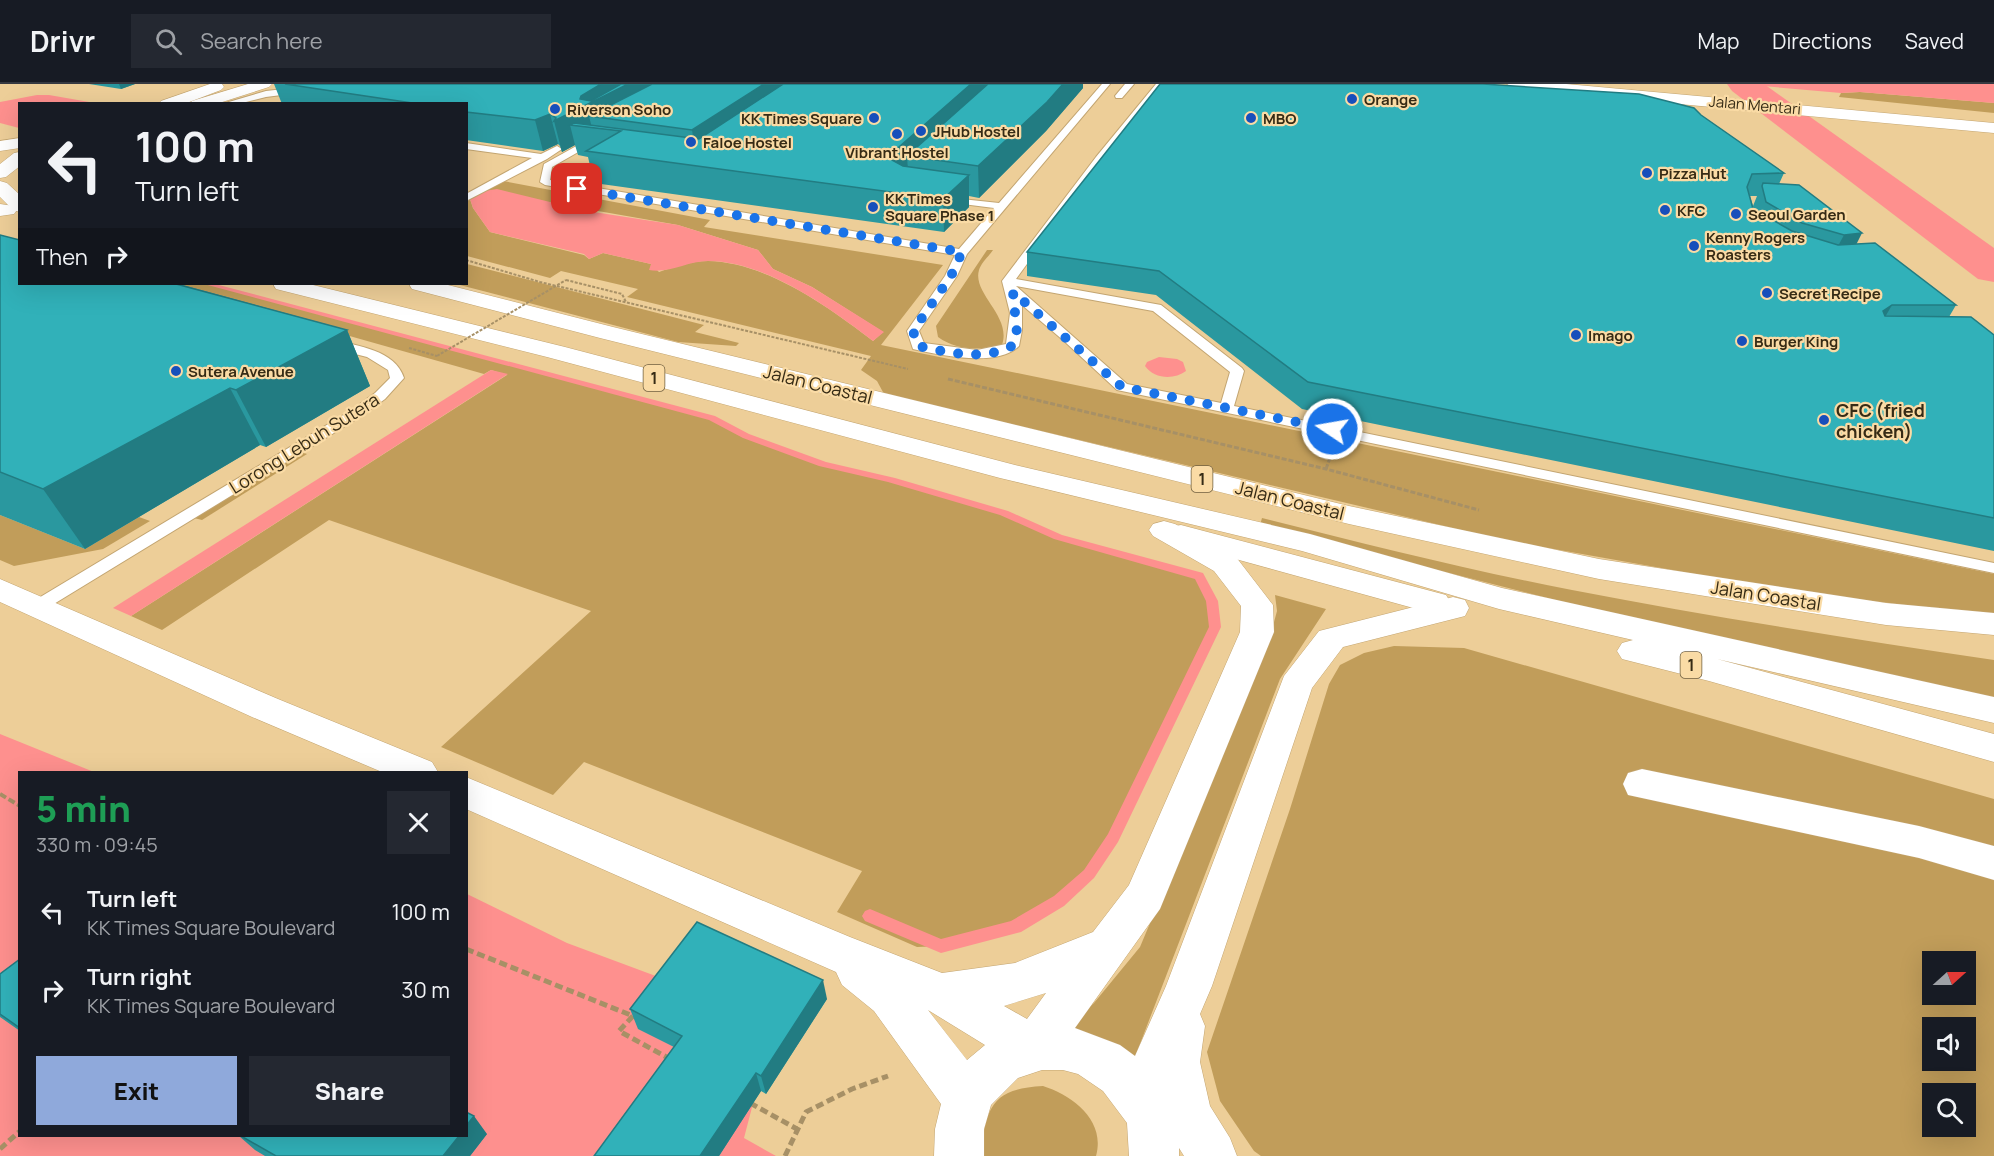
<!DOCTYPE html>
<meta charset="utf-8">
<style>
:root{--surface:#171b24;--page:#242831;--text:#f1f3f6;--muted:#9ea1a6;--line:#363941;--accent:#8fa9db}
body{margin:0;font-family:Manrope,sans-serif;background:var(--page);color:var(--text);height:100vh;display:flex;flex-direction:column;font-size:22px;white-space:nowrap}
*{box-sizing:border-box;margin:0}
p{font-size:20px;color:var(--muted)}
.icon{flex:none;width:33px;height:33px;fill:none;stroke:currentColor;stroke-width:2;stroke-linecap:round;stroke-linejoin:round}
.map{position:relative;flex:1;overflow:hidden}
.sheet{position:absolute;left:18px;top:687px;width:450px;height:366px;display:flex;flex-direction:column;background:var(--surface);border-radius:0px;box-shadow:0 6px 24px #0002}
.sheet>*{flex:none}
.guide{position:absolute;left:18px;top:18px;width:450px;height:183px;border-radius:0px;box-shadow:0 6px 24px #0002;background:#171b24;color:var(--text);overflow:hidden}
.needle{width:39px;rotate:69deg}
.controls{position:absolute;left:1922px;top:867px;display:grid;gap:12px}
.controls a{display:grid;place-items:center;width:54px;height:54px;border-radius:0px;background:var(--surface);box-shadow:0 6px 24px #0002;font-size:30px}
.pin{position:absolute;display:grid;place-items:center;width:51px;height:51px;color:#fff;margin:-26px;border-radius:12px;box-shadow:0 3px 9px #0006}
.me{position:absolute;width:66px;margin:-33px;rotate:282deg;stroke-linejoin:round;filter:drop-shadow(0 0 4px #0008)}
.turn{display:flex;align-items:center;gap:21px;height:126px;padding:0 18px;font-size:27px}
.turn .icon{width:78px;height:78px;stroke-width:2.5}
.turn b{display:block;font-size:42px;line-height:51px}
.then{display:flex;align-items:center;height:57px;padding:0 18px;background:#0003;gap:12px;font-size:22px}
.round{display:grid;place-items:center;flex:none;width:63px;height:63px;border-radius:0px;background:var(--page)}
.headline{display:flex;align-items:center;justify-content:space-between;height:102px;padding:0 18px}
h1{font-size:36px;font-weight:800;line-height:45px;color:#1e9e55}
.cta{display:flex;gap:12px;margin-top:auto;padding:12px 18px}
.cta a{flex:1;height:69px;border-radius:0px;background:var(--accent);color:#111;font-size:24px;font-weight:800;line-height:69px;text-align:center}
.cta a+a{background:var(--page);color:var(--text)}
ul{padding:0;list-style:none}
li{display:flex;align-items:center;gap:18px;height:78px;padding:0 18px}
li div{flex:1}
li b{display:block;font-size:22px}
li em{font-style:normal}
header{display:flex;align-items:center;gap:36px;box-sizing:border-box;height:84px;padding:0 30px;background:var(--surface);border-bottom:2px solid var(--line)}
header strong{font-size:28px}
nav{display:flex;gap:33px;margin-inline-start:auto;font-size:21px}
.search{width:420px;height:54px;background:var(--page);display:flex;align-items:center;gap:15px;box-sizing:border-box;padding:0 21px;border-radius:0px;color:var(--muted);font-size:22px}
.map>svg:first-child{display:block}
</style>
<header>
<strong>Drivr</strong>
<div class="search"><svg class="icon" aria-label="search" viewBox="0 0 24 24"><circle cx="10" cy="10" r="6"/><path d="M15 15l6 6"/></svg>Search here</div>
<nav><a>Map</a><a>Directions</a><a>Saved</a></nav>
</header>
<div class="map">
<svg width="1994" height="1072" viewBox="0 0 1994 1072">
<rect width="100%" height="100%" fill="#edce98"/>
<g fill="#c19d5a" fill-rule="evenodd">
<polygon points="1860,8 1994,19 1994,29 1839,13 1841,9"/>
<path d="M498,96l212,40 -6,7 239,38 -62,80 1113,229v42l-202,-25 -284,-50 -624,-147 -7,-13 -16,-11 10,-14 -244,-59 11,-8 -77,-18 -11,7 -83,-22v-54l3,-3 3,9 17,24 94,23 5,4 14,-6 48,11 8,8c15,-5 32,-11 49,-11 58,1 121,46 165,80l10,-9 -71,-45 -39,-18 -15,-19 -80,-25 -194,-34z"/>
<path d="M987,166h6c-4,6 -12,13 -14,20 -7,24 33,46 23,75 -24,5 -44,6 -64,-8l-2,-11z"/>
<polygon points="467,180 704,241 695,248 739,259 736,262 678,258 456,200 466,200"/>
<path d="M166,200h42l504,134 34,18 77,28 68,16 113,33 54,24 141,39c11,14 18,35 16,52l-102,210 -24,36 -30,27 -44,26 -74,19 -24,1 -80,-35 25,-41 -278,-109 -31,33 -112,-48 150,-136 -262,-91 -167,110 -31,-14 376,-241 -16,-5 -7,4z"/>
<polygon points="301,368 307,370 202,436 194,434"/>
<polygon points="0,431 85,465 139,433 150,437 103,465 14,482 0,476"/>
<path d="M1262,434c103,26 206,52 310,72 140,27 281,49 422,70v38l-427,-95 -307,-78z"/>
<polygon points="1275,511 1326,525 1280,595 1130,986 1063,947 1094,919 1140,863 1270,553 1277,527"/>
<path d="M1394,562l70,2 530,151v357h-733l-7,-5 -34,-50 -13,-49 83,-243 39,-125 11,-19 24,-12zM1932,878h33v32h-33zM1932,944h33v32h-33zM1932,1010h33v32h-33z"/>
<path d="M1043,1002c29,9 63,34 53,70h-116c7,-47 9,-67 63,-70z"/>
</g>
<g fill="#fe908e">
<polygon points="1740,0 1994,0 1994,19 1860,8 1841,9"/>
<polygon points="37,11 49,11 95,19 20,20 19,44 0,39 0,18"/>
<path d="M497,105l90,22 91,14 80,25 15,19 39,18 72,45 -11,9c-44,-34 -108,-80 -165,-80 -20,0 -40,13 -59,9l2,-6 -48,-11 -14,6 -5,-5 -94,-22 -17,-24 -3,-9 14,-8z"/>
<path d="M1159,273l18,2 6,3 3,9c-12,9 -32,8 -41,-5l2,-4z"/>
<polygon points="491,286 508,290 131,532 113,524"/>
<polygon points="0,650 94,688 20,688 20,1052 466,1052 467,810 567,859 688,904 762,985 744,1054 776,1072 0,1072"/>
</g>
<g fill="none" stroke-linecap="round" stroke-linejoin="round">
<polygon fill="#fe908e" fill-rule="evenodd" points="204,200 215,200 715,332 749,350 826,378 895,394 1008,427 1062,451 1203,489 1218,517 1221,543 1118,758 1094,794 1064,822 1021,848 941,869 865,837 862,832 865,827 870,825 941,855 1011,837 1054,812 1084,786 1108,750 1209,543 1206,517 1195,495 1054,455 1000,431 888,398 819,382 743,354 709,336"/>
<polygon fill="#fe908e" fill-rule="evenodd" points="1727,0 1764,0 1994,164 1994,198 1978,195 1732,7"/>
<g stroke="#c3a571" stroke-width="2">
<g id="service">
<path d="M1102,0h8l-143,170 -10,22 -38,55 5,12 53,7 29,-6 4,-31 -8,-32 94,-124 60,-73h8l-62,77 -86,118 145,26 81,63 2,3 -10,35 760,157v10l-877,-183 -53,-49 -42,-36v25l-3,16c-22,22 -79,9 -106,3l-6,-18 38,-55 10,-21 -410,-70 -5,-3 4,-18 54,-30 3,1v4l-49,28 -2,13 409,69 35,-41 -47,-6 -5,-3 1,-2 56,6zM1016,202l137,25 77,61 -9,31 -94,-19z"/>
<polygon points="1125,0 1134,0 1122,14 1116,14 1115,12"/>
<polygon points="302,3 306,6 305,8 266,13 238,20 222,20 266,7"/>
<polygon points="466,59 541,70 557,62 562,65 547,75 466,117 466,110 532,74 466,65"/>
<path d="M333,256c25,6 62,10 71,38l-19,21 -25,18 -316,193h-12l-3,-4 3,-4 318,-191 25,-18 15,-15 -2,-8 -21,-13 -39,-10 -2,-3 2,-3z"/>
</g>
</g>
<g stroke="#c3a571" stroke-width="1">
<polygon id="minor" points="1642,685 1919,742 1994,762 1994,796 1919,774 1628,711 1623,700 1628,689"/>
</g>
<g stroke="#c3a571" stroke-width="1">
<g id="tertiary">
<polygon points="0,120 14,122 17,126 14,130 0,132"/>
<path d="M1164,437l11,3 61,33 37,48 1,27 -114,277 -85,119 45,17 15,11 31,-70 118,-310 35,-45 134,-34 12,3 4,8 -4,8 -122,31 -31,41 -100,298 -12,28 5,12 -5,36 10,44 20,32 7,18h-53l-5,-8v8h-50l-2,-33 -24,-32 -25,-17 -15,-4h-21l-24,8 -27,27 -7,24v27h-50l1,-27 6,-25 -67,-93 -32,-26 -6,-13 -370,-163v-32l384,160 92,36 73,-10 78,-31 36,-47 111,-253 1,-26 -27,-35 -61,-35 -4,-6 4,-6zM1046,909l-19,26 -23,-13zM928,926l57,35 -18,15z"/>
<polygon points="0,495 278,615 432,678 438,688 382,688 252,633 0,518"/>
</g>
</g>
<g stroke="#c3a571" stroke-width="1">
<g id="primary">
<polygon points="210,0 222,0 224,3 221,6 184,20 159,20 161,17"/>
<polygon points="248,0 272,0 269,3 216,20 190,20 192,17"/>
<polygon points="1507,0 1566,0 1994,39 1994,49 1515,5"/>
<polygon points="20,68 20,82 6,93 0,94 0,80 14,69"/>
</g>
</g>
<g stroke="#c3a571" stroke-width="1">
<g id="trunk">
<polygon points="20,54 20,64 0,67 0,57"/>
<polygon points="0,97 7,99 20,111 20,128 13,126 0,113"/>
<polygon points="273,200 309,200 565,263 1015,381 1310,450 1502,504 1994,613 1994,639 1717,575 1994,650 1994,678 1709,597 1622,575 1617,567 1622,559 1633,556 1499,525 1302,467 1000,394 547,273 276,205"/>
<polygon points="409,200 444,200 613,243 1349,422 1599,475 1886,519 1994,529 1994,551 1886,541 1599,495 1349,440 600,254 412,205"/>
<polygon points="1181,441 1446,511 1451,519 1446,527 1435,530 1170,457 1166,450 1170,443"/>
</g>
</g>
<g stroke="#a79066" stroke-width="2" stroke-dasharray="3 1.5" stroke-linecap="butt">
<polyline points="466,176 540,198 908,285"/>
<polyline points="566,196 622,210 626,218"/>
<polyline points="409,264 437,272"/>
</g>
<g stroke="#a79066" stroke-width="3" stroke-dasharray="5 2" stroke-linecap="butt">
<polyline points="948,295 1326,385 1479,426"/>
<polyline points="1326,385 1331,371"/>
</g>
<polyline stroke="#a79066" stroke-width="4" stroke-dasharray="7 3" stroke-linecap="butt" points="0,710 20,722"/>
<g stroke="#a79066" stroke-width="5" stroke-dasharray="8 4" stroke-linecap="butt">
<polyline points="466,865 633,932 619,947 670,975"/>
<polyline points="750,1019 797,1045"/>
<polyline points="0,1065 20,1047"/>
<polyline points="785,1072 806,1028 852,1005 888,992"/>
</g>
<use href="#service" fill="#fff" fill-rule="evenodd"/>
<use href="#minor" fill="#fff" fill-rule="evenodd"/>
<use href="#tertiary" fill="#fff" fill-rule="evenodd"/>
<use href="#primary" fill="#fff" fill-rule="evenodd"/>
<use href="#trunk" fill="#fff" fill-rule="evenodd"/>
<polyline stroke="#a79066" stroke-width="2" stroke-dasharray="3 1.5" stroke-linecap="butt" points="437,272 566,196"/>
</g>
<g fill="#2a989f" fill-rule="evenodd">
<polygon points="89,0 135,0 121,5"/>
<polygon points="274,0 1083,0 1083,4 1046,47 979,114 969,112 969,123 944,148 594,99 588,73 578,71 575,61 562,68 560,62 558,60 543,67 466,56 466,20 282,20"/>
<path d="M1701,31l83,58 -5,11 77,60 100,61 -7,12 45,18v216l-692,-142 -146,-114 -129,-19v-24zM1750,112h7l-4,10z"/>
<polygon points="0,151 347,246 370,302 266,363 260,361 85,465 0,431"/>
<polygon points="20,875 20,947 0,933 0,890"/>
<polygon points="827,915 766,1010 761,1007 719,1072 594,1072 674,963 638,945 630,925"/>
<polygon points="487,1050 470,1072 265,1072 255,1066 239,1052 466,1052"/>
</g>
<g fill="#227c82">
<polygon points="119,0 135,0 121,5"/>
<polygon points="601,0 687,0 589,32 592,44 587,43 587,44 587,43 570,41 575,61 562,68 554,37 581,12"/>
<polygon points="764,0 810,0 697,77 692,46"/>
<polygon points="971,0 1003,0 907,72 908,87 893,100 892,69"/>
<polygon points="1063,0 1083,0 1083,4 1046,47 979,114 978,82"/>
<polygon points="550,30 558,60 543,67 535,36"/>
<polygon points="969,91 969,123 944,148 943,115"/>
<polygon points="1862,149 1850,173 1831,175 1844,151"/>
<polygon points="1892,221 1877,247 1883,227"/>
<polygon points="347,246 370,302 266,363 236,306"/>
<polygon points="230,304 260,361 85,465 43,405"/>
<polygon points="823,896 827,915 766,1010 761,992"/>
<polygon points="756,989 761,1007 719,1072 700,1072"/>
<polygon points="474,1032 487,1050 470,1072 443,1072 459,1052 466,1052 466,1042"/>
</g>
<g fill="#31b1b9" stroke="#227c82" stroke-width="1.5">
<polygon points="285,0 601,0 581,12 580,15 591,17 621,0 628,0 554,37 556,34 550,30 535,36 466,28 466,20 419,20"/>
<polygon points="652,0 764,0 692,46 589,32"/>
<polygon points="783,0 971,0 892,69 892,76 903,82 969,91 943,115 586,67 621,47 570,41 574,39 699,55"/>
<polygon points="988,0 1063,0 1047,18 978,82 907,72"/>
<polygon points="1160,0 1483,0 1639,10 1694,24 1701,31 1784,89 1752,90 1747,103 1753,125 1792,147 1838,161 1875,159 1956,221 1892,221 1883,227 1885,232 1971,233 1994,251 1994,434 1308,298 1159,187 1027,168"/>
<polygon points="1763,99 1799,101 1862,149 1844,151 1802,139 1766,118 1762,102"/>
<polygon points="0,151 20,156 20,200 176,200 347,246 236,306 230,304 43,405 0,388"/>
<polygon points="697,838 823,896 761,992 756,989 700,1072 594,1072 682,952 630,925"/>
<polygon points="20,875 20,944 0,930 0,890"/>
<polygon points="466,1028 474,1032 466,1042"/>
<polygon points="241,1052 459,1052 443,1072 276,1072"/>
</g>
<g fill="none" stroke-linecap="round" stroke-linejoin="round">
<path stroke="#1a73e8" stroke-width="10" stroke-dasharray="0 18" d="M577,105l385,63 -11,24 -38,55 5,15c31,7 65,15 94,0l5,-12 -4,-42 109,95 210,42"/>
</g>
<g fill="#174fbb" stroke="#fadba5" stroke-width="2">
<circle cx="1352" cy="15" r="6"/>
<circle cx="555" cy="25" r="6"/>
<circle cx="874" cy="34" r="6"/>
<circle cx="1251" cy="34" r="6"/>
<circle cx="921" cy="47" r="6"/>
<circle cx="897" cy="50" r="6"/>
<circle cx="691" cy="58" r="6"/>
<circle cx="1647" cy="89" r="6"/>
<circle cx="873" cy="123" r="6"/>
<circle cx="1665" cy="126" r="6"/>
<circle cx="1736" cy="130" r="6"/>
<circle cx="1694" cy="162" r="6"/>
<circle cx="1767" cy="209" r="6"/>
<circle cx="1576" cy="251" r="6"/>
<circle cx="1742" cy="257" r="6"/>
<circle cx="176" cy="287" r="6"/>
<circle cx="1824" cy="336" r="6"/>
</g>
<g text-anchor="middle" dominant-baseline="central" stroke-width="4.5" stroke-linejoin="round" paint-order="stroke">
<g font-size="15" font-weight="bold" fill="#362b15" stroke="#fadba5" text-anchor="start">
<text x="1364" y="15">Orange</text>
<text x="567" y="25">Riverson Soho</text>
<text x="862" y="34" text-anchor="end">KK Times Square</text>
<text x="1263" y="34">MBO</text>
<text x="933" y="47">JHub Hostel</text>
<text x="703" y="58">Faloe Hostel</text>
<text x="897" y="68" text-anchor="middle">Vibrant Hostel</text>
<text x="1659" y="89">Pizza Hut</text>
<text x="885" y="114">KK Times<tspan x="885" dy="17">Square Phase 1</tspan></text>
<text x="1677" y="126">KFC</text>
<text x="1748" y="130">Seoul Garden</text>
<text x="1706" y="153">Kenny Rogers<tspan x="1706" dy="17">Roasters</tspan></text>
<text x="1779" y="209">Secret Recipe</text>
<text x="1588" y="251">Imago</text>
<text x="1754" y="257">Burger King</text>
<text x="188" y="287">Sutera Avenue</text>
</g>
<g font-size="15" fill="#362b15" stroke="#fadba5">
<text transform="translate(1755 21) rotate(5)">Jalan Mentari</text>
</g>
<g fill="#fadba5" stroke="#716040" stroke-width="1.5">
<rect x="643.5" y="281" width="21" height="26" rx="4.5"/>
<rect x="1191.5" y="382" width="21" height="26" rx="4.5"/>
<rect x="1680.5" y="568" width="21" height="26" rx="4.5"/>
</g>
<g font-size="16" font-weight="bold" fill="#362b15">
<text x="654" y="294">1</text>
<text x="1202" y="395">1</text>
<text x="1691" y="581">1</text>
</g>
<g font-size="18" fill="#362b15" stroke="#fadba5">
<text transform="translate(818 300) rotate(14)">Jalan Coastal</text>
<text transform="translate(304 359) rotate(-32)">Lorong Lebuh Sutera</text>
<text transform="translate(1290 416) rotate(14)">Jalan Coastal</text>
<text transform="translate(1766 511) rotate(9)">Jalan Coastal</text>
</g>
<g font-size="18" font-weight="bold" fill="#362b15" stroke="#fadba5" text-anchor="start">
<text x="1836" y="326">CFC (fried<tspan x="1836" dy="21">chicken)</tspan></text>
</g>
</g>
</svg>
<div class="controls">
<a><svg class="needle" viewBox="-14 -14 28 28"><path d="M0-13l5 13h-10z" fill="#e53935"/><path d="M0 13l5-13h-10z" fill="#9ea1a6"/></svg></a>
<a><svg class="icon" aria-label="sound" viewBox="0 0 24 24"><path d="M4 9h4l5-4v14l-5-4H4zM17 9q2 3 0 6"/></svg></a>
<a><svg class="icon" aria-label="search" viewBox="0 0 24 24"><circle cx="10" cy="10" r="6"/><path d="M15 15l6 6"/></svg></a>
</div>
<div class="pin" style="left:577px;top:105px;background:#d93025"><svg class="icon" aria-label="arrive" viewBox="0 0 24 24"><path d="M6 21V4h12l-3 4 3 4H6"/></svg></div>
<svg class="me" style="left:1332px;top:345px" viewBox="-20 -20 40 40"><circle r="17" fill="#1a73e8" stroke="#fff" stroke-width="3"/><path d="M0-11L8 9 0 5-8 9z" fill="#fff"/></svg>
<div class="guide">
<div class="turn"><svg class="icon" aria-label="left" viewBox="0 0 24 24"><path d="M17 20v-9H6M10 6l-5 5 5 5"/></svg><div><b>100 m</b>Turn left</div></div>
<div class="then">Then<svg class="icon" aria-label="right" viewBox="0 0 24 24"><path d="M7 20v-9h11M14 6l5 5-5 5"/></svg></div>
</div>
<section class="sheet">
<div class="headline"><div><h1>5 min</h1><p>330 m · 09:45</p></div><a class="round"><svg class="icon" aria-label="close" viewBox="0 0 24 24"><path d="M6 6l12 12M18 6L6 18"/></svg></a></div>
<ul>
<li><svg class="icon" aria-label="left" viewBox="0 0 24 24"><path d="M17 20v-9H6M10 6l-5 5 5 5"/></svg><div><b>Turn left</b><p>KK Times Square Boulevard</p></div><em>100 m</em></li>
<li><svg class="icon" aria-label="right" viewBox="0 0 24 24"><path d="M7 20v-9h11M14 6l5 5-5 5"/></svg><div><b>Turn right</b><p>KK Times Square Boulevard</p></div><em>30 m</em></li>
</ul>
<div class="cta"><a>Exit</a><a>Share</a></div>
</section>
</div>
